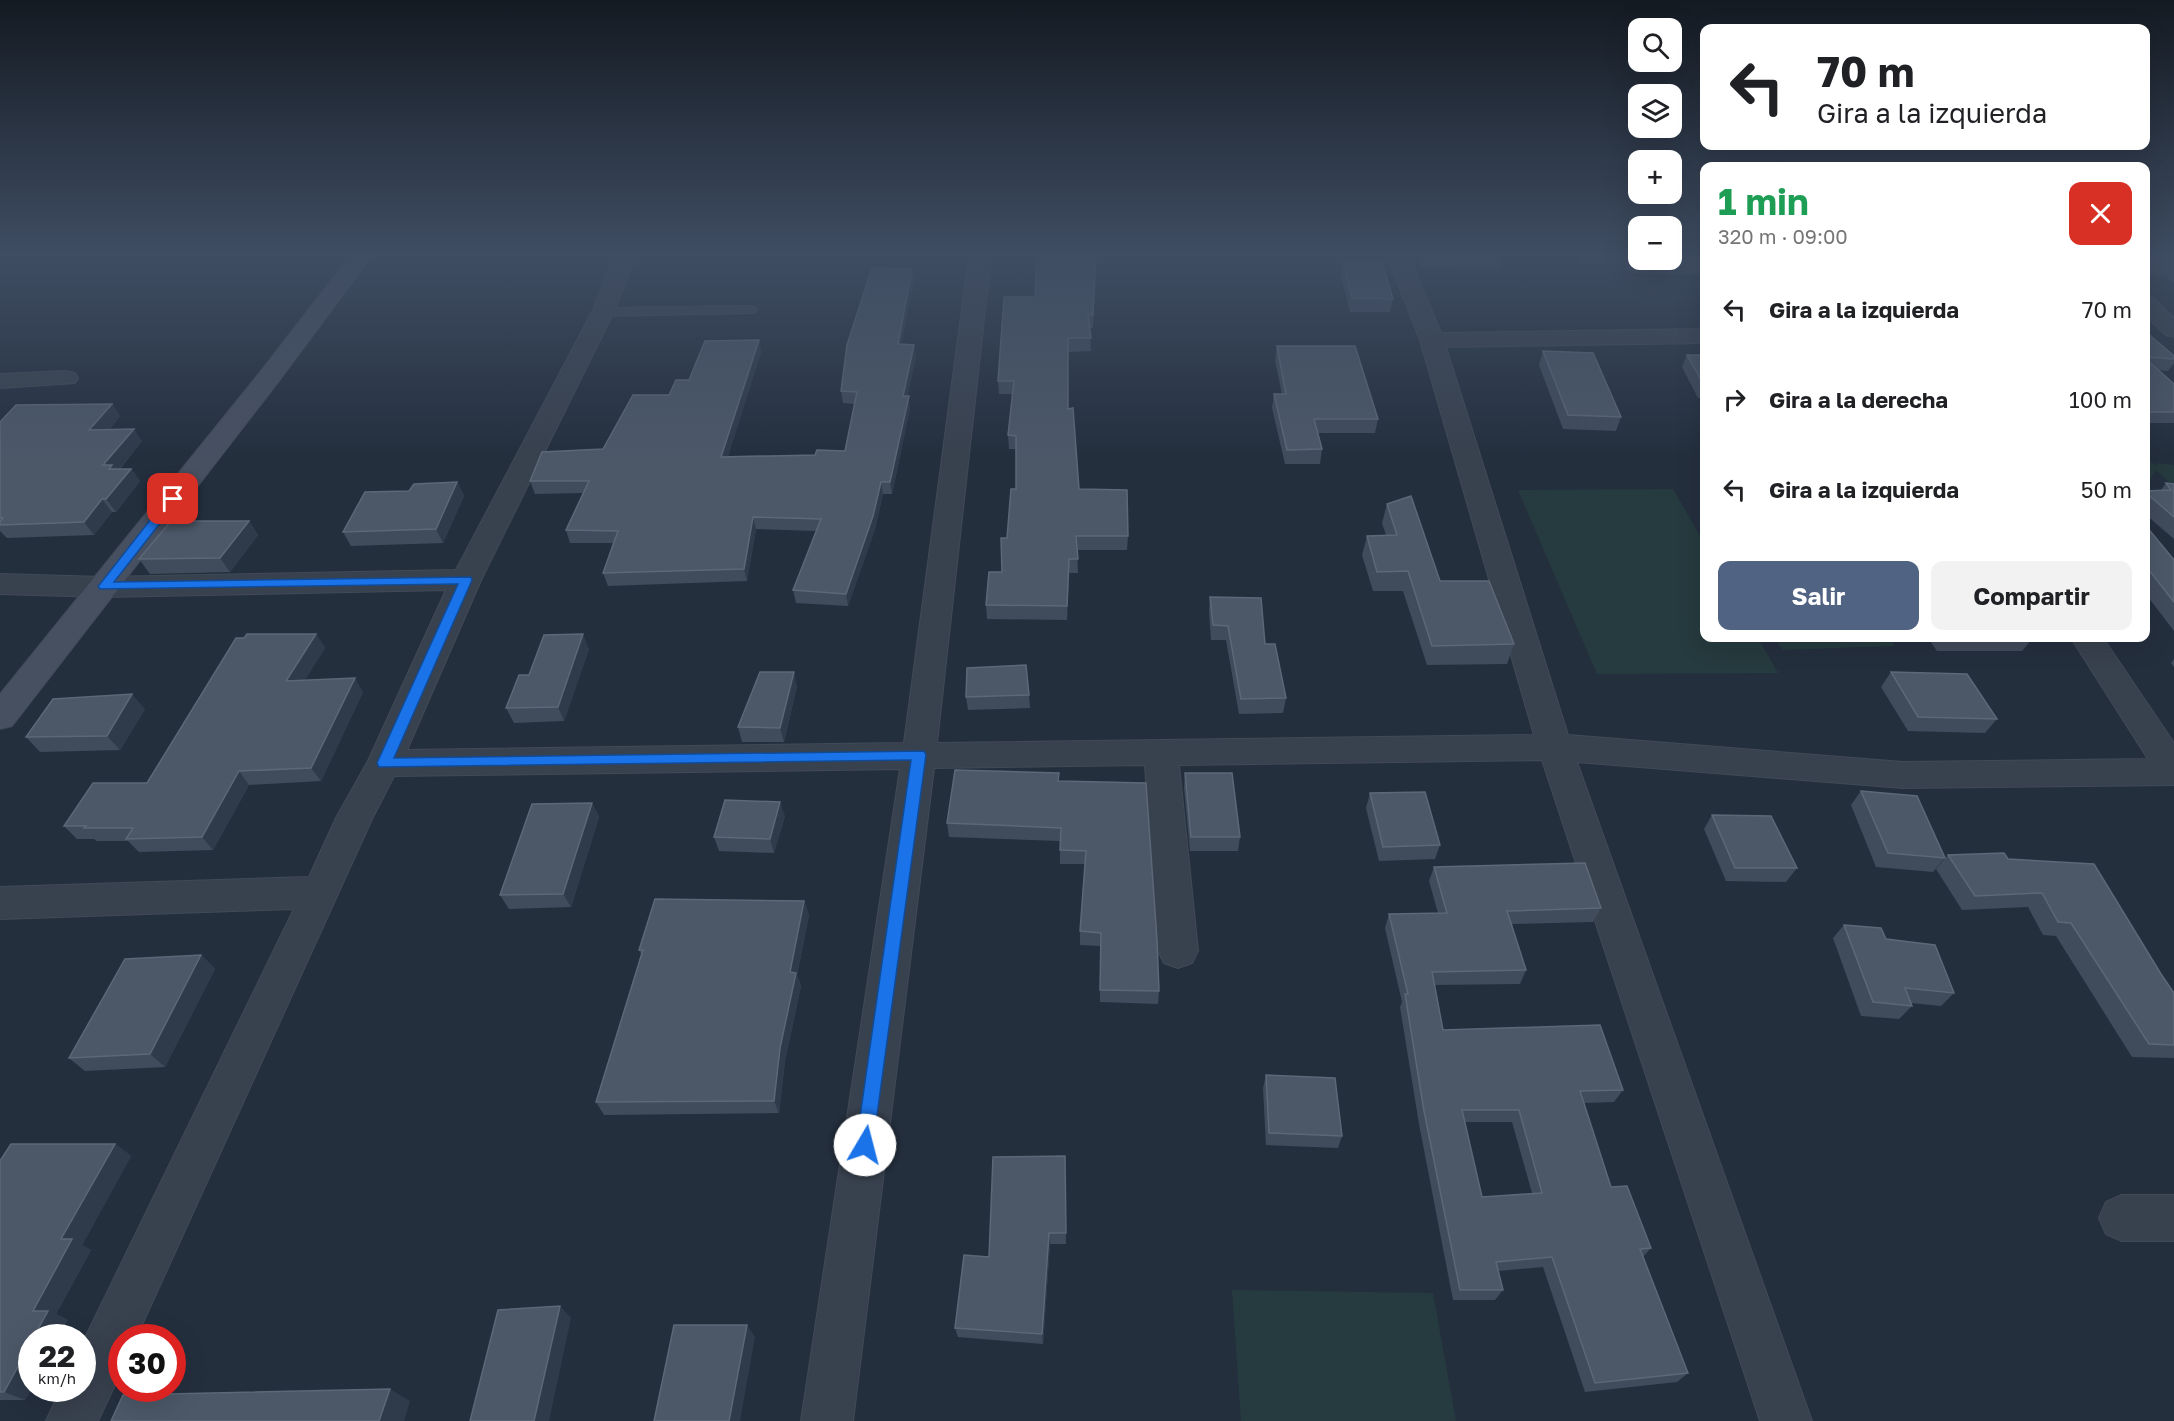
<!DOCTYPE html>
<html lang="es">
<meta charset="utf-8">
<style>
:root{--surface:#fff;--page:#f2f2f2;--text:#202124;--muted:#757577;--accent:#516382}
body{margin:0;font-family:"Golos Text",sans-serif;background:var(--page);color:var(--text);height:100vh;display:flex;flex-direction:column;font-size:22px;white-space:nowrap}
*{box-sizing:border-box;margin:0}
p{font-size:20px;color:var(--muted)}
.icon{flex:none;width:33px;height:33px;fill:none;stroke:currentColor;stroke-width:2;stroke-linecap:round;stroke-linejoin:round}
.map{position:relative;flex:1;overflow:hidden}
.sheet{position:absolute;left:1700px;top:162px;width:450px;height:480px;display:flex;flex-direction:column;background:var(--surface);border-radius:12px;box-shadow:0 6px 24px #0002}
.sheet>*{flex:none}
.hud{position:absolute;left:1700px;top:24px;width:450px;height:126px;border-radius:12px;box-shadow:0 6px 24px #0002;background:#fff;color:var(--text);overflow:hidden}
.fabs{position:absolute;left:1628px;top:18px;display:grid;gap:12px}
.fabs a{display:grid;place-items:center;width:54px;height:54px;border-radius:12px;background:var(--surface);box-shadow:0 6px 24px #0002;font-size:30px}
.speed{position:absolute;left:18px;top:1324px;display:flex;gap:12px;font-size:30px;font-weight:700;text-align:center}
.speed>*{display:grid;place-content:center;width:78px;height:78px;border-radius:50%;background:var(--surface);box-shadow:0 6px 24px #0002;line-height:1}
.speed small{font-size:15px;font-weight:400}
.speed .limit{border:9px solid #d22;background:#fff;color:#111}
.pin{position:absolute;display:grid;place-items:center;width:51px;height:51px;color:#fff;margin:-26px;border-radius:12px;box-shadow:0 3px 9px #0006}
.me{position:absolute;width:66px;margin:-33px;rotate:8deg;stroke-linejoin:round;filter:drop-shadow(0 0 4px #0008)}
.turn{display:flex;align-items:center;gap:21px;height:126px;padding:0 18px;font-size:27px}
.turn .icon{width:78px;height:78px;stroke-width:2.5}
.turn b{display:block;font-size:42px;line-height:51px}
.round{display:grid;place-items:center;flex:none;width:63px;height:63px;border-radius:12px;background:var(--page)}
.overview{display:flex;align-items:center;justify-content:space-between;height:102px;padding:0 18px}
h1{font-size:36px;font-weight:700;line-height:45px;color:#1e9e55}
.primary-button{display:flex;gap:12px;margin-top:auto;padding:12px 18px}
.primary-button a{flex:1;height:69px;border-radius:12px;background:var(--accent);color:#fff;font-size:24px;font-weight:700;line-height:69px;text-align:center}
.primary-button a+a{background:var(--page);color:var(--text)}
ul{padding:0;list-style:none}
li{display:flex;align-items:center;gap:18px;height:90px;padding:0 18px}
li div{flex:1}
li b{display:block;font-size:22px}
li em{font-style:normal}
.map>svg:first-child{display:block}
</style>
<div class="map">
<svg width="2174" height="1421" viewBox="0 0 2174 1421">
<rect width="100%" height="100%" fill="#242f3e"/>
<g fill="#263b3f">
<polygon points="2145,459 2156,465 2158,463 2174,465 2174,484 2169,482 2156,470 2151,478 2145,479"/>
<polygon points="1673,489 1704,543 1704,638 1758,638 1778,673 1597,674 1518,490"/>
<polygon points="1775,638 1889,638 1895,646 1782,650"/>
<polygon points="1232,1290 1433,1293 1456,1421 1241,1421"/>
</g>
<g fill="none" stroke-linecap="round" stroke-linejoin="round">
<g stroke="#414a57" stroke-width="2">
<polygon id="lane" points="750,306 755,307 757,310 755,313 603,316 596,312 603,308"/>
</g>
<g stroke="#414a57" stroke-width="2">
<g id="street">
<polygon points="614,256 636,256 614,312 481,580 407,750 904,743 969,256 991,256 937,743 1534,735 1420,340 1387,256 1409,256 1441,333 1704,329 1704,343 1446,347 1568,735 1903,762 2148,759 2071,638 2103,638 2174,743 2174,785 1903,788 1577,762 1812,1421 1760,1421 1542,760 1179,765 1198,951 1192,963 1178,968 1164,963 1158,951 1145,765 934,768 853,1421 801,1421 900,769 394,776 372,819 136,1338 122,1338 122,1370 98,1421 46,1421 61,1389 82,1389 82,1344 294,909 0,919 0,887 309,877 336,818 368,761 446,590 104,597 0,594 0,574 104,577 456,570 592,312"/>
<polygon points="2145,296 2153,298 2174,318 2174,337 2166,335 2145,315"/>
<polygon points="66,371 75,373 78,378 75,383 0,388 0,374"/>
<polygon points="2122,1195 2174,1195 2174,1241 2122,1241 2106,1234 2099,1218 2106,1202"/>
</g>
</g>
<g stroke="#414a57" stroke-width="2">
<polygon id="secondary" points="350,256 372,256 279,381 12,726 0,729 0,694 261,371"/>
</g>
<use href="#lane" fill="#38414e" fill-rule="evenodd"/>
<use href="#street" fill="#38414e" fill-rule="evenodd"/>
<use href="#secondary" fill="#475061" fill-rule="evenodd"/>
</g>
<g fill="#404b5c" fill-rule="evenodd">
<polygon points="1096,256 1093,328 1090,328 1091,351 1068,352 1068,409 1079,489 1128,536 1127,550 1077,550 1078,573 1069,573 1067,620 987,619 986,605 1002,572 1007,538 1016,489 1016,449 1009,449 1008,435 1012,394 999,394 998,381 1035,297"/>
<polygon points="1418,256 1499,256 1501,260 1499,269 1422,268"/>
<polygon points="1576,256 1704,256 1704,275 1628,273 1623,263 1581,264"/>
<polygon points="2145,256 2174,256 2174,283 2165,276 2145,275"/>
<polygon points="1343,262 1393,299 1390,312 1350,312 1341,275"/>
<polygon points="912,269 914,280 901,344 916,357 907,396 910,408 892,494 883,494 875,529 848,606 796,603 793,590 816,531 756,529 747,581 608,586 603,573 613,543 570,543 566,530 583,493 535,494 530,481 603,449 689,380 759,340 761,352 728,456 815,455 845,451 855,404 843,403 841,391"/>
<polygon points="2145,331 2174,356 2174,363 2168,371 2158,370 2174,384 2174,423 2145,423"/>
<polygon points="1277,346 1378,419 1375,433 1318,433 1322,449 1320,464 1285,464 1272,408 1274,394 1282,394 1275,360"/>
<polygon points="1543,351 1621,417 1616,431 1563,429 1539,365"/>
<polygon points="1687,355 1704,355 1704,398 1698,398 1682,367"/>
<polygon points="112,404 120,416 109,430 142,441 120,469 131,469 140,481 116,512 112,512 94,535 7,538 0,531 0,422"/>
<polygon points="457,482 464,496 443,543 351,546 343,532 409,491"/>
<polygon points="2166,483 2174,484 2174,539 2145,514 2145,491 2161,490"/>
<polygon points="1387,504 1440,581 1514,644 1507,664 1427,665 1403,591 1373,591 1362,555 1367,536 1386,535 1382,523"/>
<polygon points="249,521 258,535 230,572 150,574 139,559"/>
<polygon points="2145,527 2174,560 2174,631 2145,593"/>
<polygon points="1210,597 1265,644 1286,698 1283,713 1239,714 1226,640 1211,640 1209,612"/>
<polygon points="316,634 325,648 304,681 363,692 321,781 249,785 213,850 139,852 128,841 97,841 94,839 77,839 64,826 147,783"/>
<polygon points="1928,638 2033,638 2022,651 1937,651"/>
<polygon points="589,649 564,721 514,723 506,708 529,675"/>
<polygon points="2174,659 2174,667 2171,663"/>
<polygon points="1891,672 1997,719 1985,733 1908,731 1881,687"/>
<polygon points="797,686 784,742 742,742 738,727"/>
<polygon points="1029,695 1030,708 968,710 966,697"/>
<polygon points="145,709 120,750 40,752 26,737"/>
<polygon points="1059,773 1059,781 1159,991 1158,1004 1100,1002 1100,946 1080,945 1080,931 1085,864 1060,864 1060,841 949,837 947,823"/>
<polygon points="1185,773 1240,837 1238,851 1190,851 1184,788"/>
<polygon points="1861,791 1945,858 1933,872 1876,867 1851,805"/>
<polygon points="1370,793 1440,845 1435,859 1379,861 1366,808"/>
<polygon points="592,803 599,817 571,907 509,909 500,895"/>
<polygon points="1712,815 1797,868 1786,882 1726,881 1704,829"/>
<polygon points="785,816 774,853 719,851 714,837"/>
<polygon points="1948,855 2008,859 2161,974 2174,993 2174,1058 2132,1057 2056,936 2043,935 2028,907 1962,910 1936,869"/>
<path d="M1434,867l167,41 -8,14 -81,2 14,46 -6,14 -85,1 8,45 180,60 -9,12 -30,1 27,84 40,61 -8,9 45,116 -11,9 -92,10 -42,-125 -45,4 5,19 -8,10h-42l-34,-176 -19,-117 2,-5 -17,-74 4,-14 49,-1 -9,-32zM1465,1122h47l20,71 -50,4z"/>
<polygon points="804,901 809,915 797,975 801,986 785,1061 779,1113 604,1115 596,1102 641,954 639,950"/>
<polygon points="1844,925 1886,939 1954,993 1941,1006 1911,1003 1912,1006 1899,1019 1861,1016 1833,938"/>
<polygon points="201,955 215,969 165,1067 85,1071 69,1058"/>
<polygon points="1266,1075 1342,1136 1338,1148 1266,1145 1263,1088"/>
<polygon points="115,1144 131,1156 82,1245 91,1250 56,1314 68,1320 32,1338 32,1388 25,1400 0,1400 0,1161"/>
<polygon points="1065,1156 1066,1244 1050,1244 1043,1344 958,1337 955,1328 989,1257"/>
</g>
<g fill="#2f3b4b">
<polygon points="1096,256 1096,263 1093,328 1093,315"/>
<polygon points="912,269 914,280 899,356 898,344"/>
<polygon points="759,340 761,352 724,469 721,457"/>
<polygon points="914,345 916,357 905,408 903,396"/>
<polygon points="909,396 910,408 892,494 890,482"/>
<polygon points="112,404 120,416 98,443 89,430"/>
<polygon points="134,429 142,441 117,472 103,465"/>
<polygon points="131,469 140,481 116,512 106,499"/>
<polygon points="457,482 464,496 443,543 436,529"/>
<polygon points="881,482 883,494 875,529 848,606 846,594"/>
<polygon points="102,499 112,512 94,535 84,522"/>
<polygon points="753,517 756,529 747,581 744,569"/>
<polygon points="249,521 258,535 230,572 220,558"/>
<polygon points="1069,559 1069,573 1067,620 1067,606"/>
<polygon points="316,634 325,648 296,695 286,681"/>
<polygon points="583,634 589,649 564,721 558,707"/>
<polygon points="794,672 797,686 784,742 780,728"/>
<polygon points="355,678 363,692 321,781 311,768"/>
<polygon points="132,694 145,709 120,750 107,736"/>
<polygon points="239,771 249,785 213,850 202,837"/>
<polygon points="780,802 785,816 774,853 770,839"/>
<polygon points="592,803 599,817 571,907 563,894"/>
<polygon points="804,901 809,915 797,975 801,986 785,1061 779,1113 774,1101 790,972"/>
<polygon points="201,955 215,969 165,1067 150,1054"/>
<polygon points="115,1144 131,1156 82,1245 91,1250 56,1314 68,1320 58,1338 33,1338 33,1311 61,1239"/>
<polygon points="1049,1233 1050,1244 1043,1344 1042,1334"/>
<polygon points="560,1306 571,1318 549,1421 534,1421"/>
<polygon points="747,1325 755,1337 740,1421 729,1421"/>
<polygon points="32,1341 32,1388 25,1400 4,1392"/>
<polygon points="390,1389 410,1401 404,1421 379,1421"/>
</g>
<g fill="#4c5868" stroke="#5c6777" stroke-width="1.5" fill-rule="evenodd">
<polygon points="1037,256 1096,256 1093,315 1088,315 1091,338 1068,338 1068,409 1073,408 1079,489 1127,490 1128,536 1076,536 1078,559 1069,559 1067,606 986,605 989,572 1002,572 1001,538 1007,538 1011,489 1016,489 1016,436 1008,435 1014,381 998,381 1004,297 1035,297"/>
<polygon points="1422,256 1499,256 1501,260 1424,259"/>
<polygon points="1628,256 1638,256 1638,260 1671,260 1671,256 1704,256 1704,265 1632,263"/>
<polygon points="2145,256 2174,256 2174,265 2173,264 2145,264"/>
<polygon points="1343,262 1382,262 1393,299 1352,298"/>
<polygon points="872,268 912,269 898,344 914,345 903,396 909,396 890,482 881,482 873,516 846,594 793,590 821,519 753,517 744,569 603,573 618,531 566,530 589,481 530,481 542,452 603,449 633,395 669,395 676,380 689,380 705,341 759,340 721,457 815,455 817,450 845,451 857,392 841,391 847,345"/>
<polygon points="2145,331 2174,356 2174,359 2145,357"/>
<polygon points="1277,346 1355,346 1378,419 1314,419 1322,449 1287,450 1274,394 1286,394"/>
<polygon points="1543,351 1593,353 1621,417 1568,415"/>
<polygon points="1687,355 1704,355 1704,385"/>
<polygon points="2145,358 2174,384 2174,412 2147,412 2145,409"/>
<polygon points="112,404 89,430 134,429 103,465 112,465 109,469 131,469 106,499 102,499 84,522 0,525 0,521 3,518 0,518 0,422 16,405"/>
<polygon points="457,482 436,529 343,532 365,492 409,491 414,484"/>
<polygon points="2166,483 2174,484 2174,517 2145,492 2145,491 2171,490"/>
<polygon points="1411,496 1440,581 1489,581 1514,644 1432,646 1408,571 1377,572 1367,536 1397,535 1387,504"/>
<polygon points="171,521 249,521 220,558 139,559"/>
<polygon points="2146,526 2174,560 2174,602 2145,565 2145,527"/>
<polygon points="1210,597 1261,598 1265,644 1275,644 1286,698 1241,699 1228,626 1213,625"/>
<polygon points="247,634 316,634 286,681 355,678 311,768 239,771 202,837 126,839 133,828 84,828 86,826 64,826 93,783 147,783 236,638 244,638"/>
<polygon points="583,634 558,707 506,708 519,675 529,675 544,635"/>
<polygon points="1026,665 1029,695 966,697 967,668"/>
<polygon points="760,672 794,672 780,728 738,727"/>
<polygon points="1891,672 1967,674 1997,719 1918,717"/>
<polygon points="132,694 107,736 26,737 53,699"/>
<polygon points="955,770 1059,773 1058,781 1146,783 1157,940 1159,991 1100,990 1101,933 1080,931 1086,851 1060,850 1061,828 947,823"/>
<polygon points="1185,773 1232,773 1240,837 1191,837"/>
<polygon points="1861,791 1917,796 1945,858 1888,853"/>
<polygon points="1425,792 1440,845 1383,847 1370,793"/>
<polygon points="725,800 780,802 770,839 714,837"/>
<polygon points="592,803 563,894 500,895 532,804"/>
<polygon points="1712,815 1771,816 1797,868 1735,868"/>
<polygon points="2004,853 2008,859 2094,864 2161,974 2174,993 2174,1045 2149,1044 2071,923 2058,922 2042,893 1975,896 1948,855"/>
<path d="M1585,863l16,45 -94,3 19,59 -94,2 11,58 157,-5 23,65 -43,1 31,96 16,-1 24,62 -11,1 48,124 -93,10 -43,-126 -56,5 7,28h-43l-36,-179 -19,-117h3l-19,-80 58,-1 -13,-46zM1462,1110h57l23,83 -60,4z"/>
<polygon points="655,899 804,901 790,972 796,973 780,1048 774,1101 596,1102 643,950 639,950"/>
<polygon points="1844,925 1881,928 1886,939 1935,945 1954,993 1905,988 1912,1006 1873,1002"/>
<polygon points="201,955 150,1054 69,1058 125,959"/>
<polygon points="1266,1075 1335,1078 1342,1136 1269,1133"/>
<polygon points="11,1144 115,1144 61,1239 72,1239 33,1311 48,1311 33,1338 32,1338 32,1341 4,1392 0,1392 0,1161"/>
<polygon points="1065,1156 1066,1233 1049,1233 1042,1334 955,1328 964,1255 989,1257 993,1157"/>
<polygon points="560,1306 534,1421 470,1421 498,1310"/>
<polygon points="674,1325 747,1325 729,1421 654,1421"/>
<polygon points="390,1389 379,1421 111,1421 123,1395"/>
</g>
<linearGradient id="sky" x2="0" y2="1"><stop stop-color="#141a22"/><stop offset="0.56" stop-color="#3f4d63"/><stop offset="1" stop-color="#3f4d63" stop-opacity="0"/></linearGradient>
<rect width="2174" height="455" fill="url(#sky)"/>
<polygon fill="#1a73e8" stroke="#114b97" stroke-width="1.5" points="173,495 179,499 114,582 471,577 472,580 394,758 924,751 926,755 872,1152 865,1154 859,1152 856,1145 911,760 379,767 377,763 458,584 100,589 98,586 100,584 169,496"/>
</svg>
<div class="fabs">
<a><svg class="icon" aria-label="search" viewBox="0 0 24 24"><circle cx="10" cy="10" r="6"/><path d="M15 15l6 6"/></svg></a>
<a><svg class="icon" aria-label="layers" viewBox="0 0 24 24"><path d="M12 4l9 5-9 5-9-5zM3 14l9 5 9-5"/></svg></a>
<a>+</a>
<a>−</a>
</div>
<div class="speed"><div>22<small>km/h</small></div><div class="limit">30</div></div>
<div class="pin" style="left:173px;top:499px;background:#d93025"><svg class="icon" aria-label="arrive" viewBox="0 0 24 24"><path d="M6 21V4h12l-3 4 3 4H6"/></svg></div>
<svg class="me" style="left:865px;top:1145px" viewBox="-20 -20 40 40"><circle r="19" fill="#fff"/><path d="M0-13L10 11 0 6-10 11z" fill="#1a73e8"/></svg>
<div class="hud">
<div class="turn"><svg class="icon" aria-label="left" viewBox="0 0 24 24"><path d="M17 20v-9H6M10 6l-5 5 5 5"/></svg><div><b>70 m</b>Gira a la izquierda</div></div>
</div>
<section class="sheet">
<div class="overview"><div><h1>1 min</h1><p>320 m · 09:00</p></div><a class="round" style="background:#d93025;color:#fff"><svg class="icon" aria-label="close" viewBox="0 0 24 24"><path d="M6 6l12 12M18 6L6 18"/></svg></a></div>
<ul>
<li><svg class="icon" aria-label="left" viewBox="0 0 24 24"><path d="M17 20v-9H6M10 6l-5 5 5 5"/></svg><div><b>Gira a la izquierda</b></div><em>70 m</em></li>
<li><svg class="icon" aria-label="right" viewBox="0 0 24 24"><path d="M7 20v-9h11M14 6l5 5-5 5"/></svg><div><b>Gira a la derecha</b></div><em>100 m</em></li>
<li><svg class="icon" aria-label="left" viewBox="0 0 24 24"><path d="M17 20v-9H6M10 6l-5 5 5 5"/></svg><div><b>Gira a la izquierda</b></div><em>50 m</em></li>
</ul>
<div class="primary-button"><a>Salir</a><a>Compartir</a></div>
</section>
</div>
